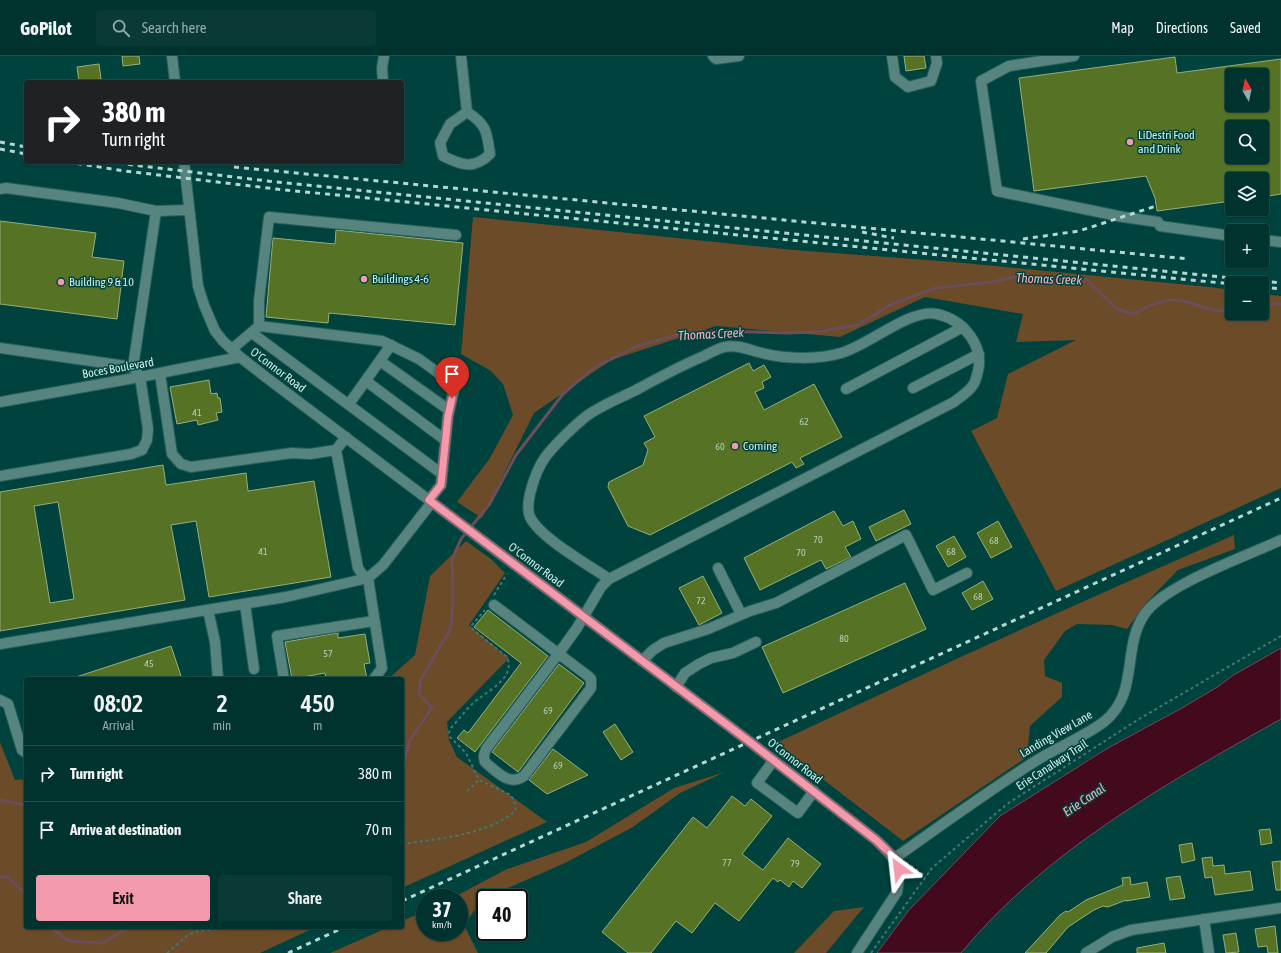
<!DOCTYPE html>
<meta charset="utf-8">
<style>
:root{--surface:#00322e;--page:#0a3a36;--text:#f1f3f6;--muted:#95aaaa;--line:#224d4a;--accent:#f39aac}
body{margin:0;font-family:"Asap Condensed",sans-serif;background:var(--page);color:var(--text);height:100vh;display:flex;flex-direction:column;font-size:15px;white-space:nowrap}
*{box-sizing:border-box;margin:0}
p{font-size:13px;color:var(--muted)}
.icon{flex:none;width:22px;height:22px;fill:none;stroke:currentColor;stroke-width:2;stroke-linecap:round;stroke-linejoin:round}
.map{position:relative;flex:1;overflow:hidden}
.details{position:absolute;left:24px;top:621px;width:380px;height:252px;display:flex;flex-direction:column;background:var(--surface);border-radius:4px;box-shadow:0 1px 3px #0004,0 0 0 1px var(--line)}
.details>*{flex:none}
.hud{position:absolute;left:24px;top:24px;width:380px;height:84px;border-radius:4px;box-shadow:0 1px 3px #0004,0 0 0 1px var(--line);background:#202124;color:#fff;overflow:hidden}
.needle{width:26px;rotate:351deg}
.tools{position:absolute;left:1225px;top:12px;display:grid;gap:8px}
.tools a{display:grid;place-items:center;width:44px;height:44px;border-radius:4px;background:var(--surface);box-shadow:0 1px 3px #0004,0 0 0 1px var(--line);font-size:20px}
.speed{position:absolute;left:416px;top:833px;display:flex;gap:8px;font-size:20px;font-weight:700;text-align:center}
.speed>*{display:grid;place-content:center;width:52px;height:52px;border-radius:50%;background:var(--surface);box-shadow:0 1px 3px #0004,0 0 0 1px var(--line);line-height:1}
.speed small{font-size:10px;font-weight:400}
.speed .limit{border:2px solid #111;border-radius:6px;background:#fff;color:#111}
.pin{position:absolute;display:grid;place-items:center;width:34px;height:34px;color:#fff;margin:-41px -17px;border-radius:50% 50% 50% 0;rotate:-45deg;box-shadow:0 0 4px #0007}
.pin .icon{rotate:45deg}
.me{position:absolute;width:44px;margin:-22px;rotate:330deg;stroke-linejoin:round;filter:drop-shadow(0 0 3px #0008)}
.turn{display:flex;align-items:center;gap:14px;height:84px;padding:0 12px;font-size:18px}
.turn .icon{width:52px;height:52px;stroke-width:2.5}
.turn b{display:block;font-size:28px;line-height:34px}
.eta{display:flex;justify-content:space-evenly;align-items:center;height:68px;text-align:center}
.eta b{font-size:24px;font-weight:600;line-height:28px}
.cta{display:flex;gap:8px;margin-top:auto;padding:8px 12px}
.cta a{flex:1;height:46px;border-radius:4px;background:var(--accent);color:#111;font-size:16px;font-weight:600;line-height:46px;text-align:center}
.cta a+a{background:var(--page);color:var(--text)}
ul{padding:0;list-style:none}
li{display:flex;align-items:center;gap:12px;height:56px;padding:0 12px;border-top:1px solid var(--line)}
li div{flex:1}
li b{display:block;font-size:15px}
li em{font-style:normal}
header{display:flex;align-items:center;gap:24px;box-sizing:border-box;height:56px;padding:0 20px;background:var(--surface);border-bottom:1px solid var(--line)}
header strong{font-size:19px}
nav{display:flex;gap:22px;margin-inline-start:auto;font-size:14px}
.search{width:280px;height:36px;background:var(--page);display:flex;align-items:center;gap:10px;box-sizing:border-box;padding:0 14px;border-radius:4px;color:var(--muted);font-size:15px}
.map>svg:first-child{display:block}
</style>
<header>
<strong>GoPilot</strong>
<div class="search"><svg class="icon" aria-label="search" viewBox="0 0 24 24"><circle cx="10" cy="10" r="6"/><path d="M15 15l6 6"/></svg>Search here</div>
<nav><a>Map</a><a>Directions</a><a>Saved</a></nav>
</header>
<div class="map">
<svg width="1281" height="897" viewBox="0 0 1281 897">
<rect width="100%" height="100%" fill="#00423d"/>
<g fill="#6b4b28">
<polygon points="473,161 794,194 954,206 1210,231 1232,234 1232,257 1262,257 1262,238 1281,240 1281,432 1056,535 971,375 997,362 1008,318 1076,284 1016,286 1023,258 925,241 840,281 716,270 611,304 534,357 482,462 457,446 490,402 513,359 503,328 491,315 461,298"/>
<path d="M1234,479l1,14 -57,21 -32,33 -19,26 -15,-4 -35,-1 -12,7 -21,29 1,16 17,7v14l-32,29 -3,31 -124,84 -127,-98c152,-72 304,-141 458,-208z"/>
<polygon points="466,485 491,503 505,517 469,569 509,602 447,666 449,684 457,701 547,766 402,832 402,623 388,623 415,599 430,520"/>
<polygon points="0,686 15,724 26,723 26,871 316,871 260,897 0,897"/>
<polygon points="725,716 680,737 633,771 565,807 485,842 480,846 464,869 478,897 330,897 389,871 402,871 402,865 425,855 425,876 459,876 459,842 452,842 507,813 586,786 674,732"/>
<polygon points="864,851 826,897 794,897 834,855"/>
</g>
<path fill="#43091c" stroke="#6c4e5a" d="M1281,592v71c-114,64 -236,132 -320,234h-84l32,-43 91,-94 108,-68 74,-40 37,-22 13,-10z"/>
<g fill="none" stroke-linecap="round" stroke-linejoin="round">
<g stroke="#6c4e5a" stroke-width="3">
<polyline points="1262,252 1277,247 1281,248"/>
<path d="M402,713l8,-29 22,-32 -13,-14 1,-13 31,-53 2,-29 -1,-40 9,-20 28,-34 27,-50 47,-61 29,-25 45,-23 47,-13 39,-2 63,2 32,-1 39,-7 35,-21 44,-16 56,-6 26,-6 48,4h21l30,29 16,5c17,-9 34,-18 54,-12 15,4 29,11 45,9"/>
<polyline points="0,744 26,749"/>
<polyline points="0,821 7,821 26,838"/>
<polyline points="50,871 69,885 103,887 129,871"/>
</g>
</g>
<g fill="#567224" stroke="#98ae7a" fill-rule="evenodd">
<polygon points="122,0 139,0 140,8 123,10"/>
<polygon points="904,0 924,0 926,12 906,15"/>
<path d="M1175,1l2,16 104,-14v135l-19,3v-18h-30v22l-75,10 -2,-13 -9,-22 -112,15 -15,-113zM1232,19h30v30h-30zM1232,71h30v30h-30z"/>
<polygon points="99,8 101,23 79,26 77,11"/>
<polygon points="0,165 96,177 92,201 124,205 117,263 0,248"/>
<polygon points="336,174 463,187 455,269 329,257 328,267 266,261 273,182 335,188"/>
<polygon points="749,307 753,315 764,309 771,321 762,326 764,332 755,336 764,354 814,328 842,381 800,402 804,408 796,412 792,406 650,479 628,470 608,431 609,426 643,409 648,394 644,387 655,381 644,360"/>
<polygon points="209,324 211,338 217,337 218,342 220,342 222,356 216,357 218,364 198,369 197,364 177,368 170,331"/>
<path d="M163,409l3,20 80,-12 2,18 66,-10 17,96 -122,20 -13,-76 -25,4 14,75 -185,31v-139zM58,446l16,97 -24,4 -16,-97z"/>
<polygon points="904,454 911,468 876,485 869,471"/>
<polygon points="834,455 843,470 853,465 861,483 845,491 851,501 826,513 821,504 760,534 744,502"/>
<polygon points="998,465 1012,491 991,502 977,477"/>
<polygon points="954,480 966,501 948,511 936,490"/>
<polygon points="703,520 722,557 699,569 679,532"/>
<polygon points="983,525 993,543 972,554 962,537"/>
<polygon points="905,527 926,573 783,637 762,591"/>
<polygon points="488,554 548,600 475,696 457,682 464,674 468,677 521,607 474,571"/>
<polygon points="338,577 338,582 365,578 370,607 364,608 367,623 326,623 325,617 292,623 285,586"/>
<polygon points="171,590 182,623 77,623 76,621"/>
<polygon points="559,608 584,627 518,716 492,696"/>
<polygon points="615,668 633,696 621,704 603,676"/>
<polygon points="553,693 588,719 547,738 529,724"/>
<polygon points="732,740 745,750 751,743 772,760 742,798 763,814 788,782 821,808 802,832 793,825 789,831 780,824 778,826 773,822 739,865 715,847 692,877 676,865 651,897 628,897 602,876 693,761 707,772"/>
<polygon points="1270,773 1272,787 1261,789 1259,774"/>
<polygon points="1192,787 1195,804 1182,807 1179,789"/>
<polygon points="1212,801 1213,810 1224,809 1225,818 1250,815 1253,834 1215,839 1212,821 1205,822 1202,802"/>
<polygon points="1281,805 1281,834 1276,834 1272,806"/>
<polygon points="1180,820 1185,842 1170,844 1166,822"/>
<polygon points="1130,821 1131,829 1147,826 1150,841 1126,845 1126,844 1108,851 1103,850 1094,854 1068,871 1046,897 1025,897 1060,859 1066,855 1068,856 1086,844 1123,829 1122,822"/>
<polygon points="1275,870 1278,897 1268,897 1267,890 1258,891 1255,873"/>
<polygon points="1236,877 1239,896 1226,897 1223,879"/>
<polygon points="1164,887 1166,897 1137,897 1137,892"/>
</g>
<g fill="none" stroke-linecap="round" stroke-linejoin="round">
<g stroke="#25615c" stroke-width="12">
<g id="minor">
<polyline points="172,0 175,26"/>
<polyline points="461,0 467,56"/>
<polyline points="713,0 716,3 739,0"/>
<polyline points="892,0 895,21 908,31 931,25 937,7 936,0"/>
<polyline points="1074,0 1009,10 981,25 997,135 1123,161 1158,166 1160,170 1232,180"/>
<polyline points="383,26 382,12 384,0"/>
<path d="M467,56c19,12 20,19 23,42 -16,16 -29,11 -47,2l-3,-13 10,-19z"/>
<path d="M184,106l14,124 6,19 11,26 8,10 17,16 27,21 483,364 126,98c18,17 27,25 21,52l-40,61"/>
<polyline points="0,133 6,132 118,147 156,155 133,311"/>
<polyline points="156,155 189,154"/>
<polyline points="1262,184 1281,186"/>
<polyline points="259,270 259,245 269,161 456,179"/>
<polyline points="252,277 442,418"/>
<polyline points="0,292 133,311 140,321 148,373 147,384 142,394 131,398 0,420"/>
<polyline points="232,293 259,270 382,285 419,303 455,329 448,360 441,429 429,444"/>
<polyline points="380,305 449,354"/>
<polyline points="160,318 172,398 181,408 191,411 292,397 310,398 336,394"/>
<polyline points="366,325 445,384"/>
<polyline points="913,332 979,298"/>
<polyline points="846,333 963,271"/>
<polyline points="0,346 140,321 240,301"/>
<polyline points="349,348 391,289"/>
<polyline points="346,381 336,394 358,512 362,518 368,522 382,612 374,623"/>
<polyline points="718,512 741,558"/>
<polyline points="245,548 254,613"/>
<path d="M494,549l94,71 3,3v9l-67,88c-15,11 -28,-5 -39,-14 -2,-5 -1,-8 1,-13l73,-96 18,-25 24,-41 8,-8 345,-177c6,-5 15,-10 19,-17 2,-2 3,-7 4,-10 9,-28 -13,-55 -40,-61 -27,-6 -69,32 -96,39 -23,7 -55,6 -79,0 -13,-3 -25,-9 -38,-6 -7,2 -14,6 -20,9 -24,10 -46,22 -68,34 -16,8 -34,15 -48,25 -11,8 -36,32 -44,44 -8,12 -20,44 -14,58 10,21 59,48 79,62"/>
<polyline points="208,554 215,586 218,623"/>
<polyline points="0,588 286,541 368,522 383,509 432,446"/>
<polyline points="642,605 653,594 664,587 708,573 750,555 776,547 906,479 933,534 967,517"/>
<polyline points="284,623 277,580 374,565"/>
<polyline points="676,631 685,617 699,608 711,602 733,597 756,586"/>
<polyline points="0,644 8,648 22,694 26,697"/>
<polyline points="773,705 757,727 798,757 814,735"/>
<path d="M895,802c46,-33 92,-66 139,-96 22,-14 52,-26 71,-41 34,-28 17,-73 39,-106 19,-30 103,-59 137,-75"/>
<polyline points="1204,863 1209,897"/>
<polyline points="1086,897 1112,881 1131,874 1281,852"/>
</g>
</g>
<g stroke="#417975" stroke-width="2" stroke-dasharray="3 3" stroke-linecap="butt">
<polyline points="494,539 507,518"/>
<polyline points="467,735 479,724"/>
<path d="M402,788c35,-5 86,-9 113,-33l1,-5 -5,-11 -32,-15 -13,-27 -16,-16 -1,-4 2,-5c9,-10 19,-24 30,-31 13,-10 34,-21 26,-40l-36,-29 1,-3 13,-15"/>
<polyline points="906,806 926,820"/>
<polyline points="167,897 188,879 198,875 243,871"/>
<polyline points="871,897 932,812 1007,748 1139,663 1281,580"/>
</g>
<use href="#minor" stroke="#57847f" stroke-width="10"/>
<g stroke="#b2d9d5" stroke-width="3" stroke-dasharray="5 5" stroke-linecap="butt">
<polyline points="0,86 26,91"/>
<polyline points="0,93 26,98"/>
<polyline points="67,106 125,115 276,133 1232,228"/>
<polyline points="108,106 276,126 1281,227"/>
<polyline points="234,111 1189,203"/>
<polyline points="862,176 894,182"/>
<polyline points="1023,183 1079,175 1156,150"/>
<polyline points="1262,231 1281,233"/>
<polyline points="402,845 1281,442"/>
<polyline points="288,897 345,871"/>
</g>
</g>
<g fill="none" stroke-linecap="round" stroke-linejoin="round">
<g stroke="#9e6470" stroke-width="10">
<polyline id="route" points="452,342 448,360 441,429 429,444 750,686 876,784 895,802 899,813"/>
</g>
<use href="#route" stroke="#f39aac" stroke-width="7"/>
</g>
<g fill="#f39aac" stroke="#00423d" stroke-width="1.5">
<circle cx="1130" cy="86" r="4"/>
<circle cx="364" cy="223" r="4"/>
<circle cx="61" cy="226" r="4"/>
<circle cx="735" cy="390" r="4"/>
</g>
<g text-anchor="middle" dominant-baseline="central" stroke-width="3" stroke-linejoin="round" paint-order="stroke">
<g font-size="10" fill="#aed0b9">
<text x="197" y="356">41</text>
<text x="804" y="365">62</text>
<text x="720" y="390">60</text>
<text x="818" y="483">70</text>
<text x="994" y="484">68</text>
<text x="263" y="495">41</text>
<text x="951" y="495">68</text>
<text x="801" y="496">70</text>
<text x="978" y="540">68</text>
<text x="701" y="544">72</text>
<text x="844" y="582">80</text>
<text x="328" y="597">57</text>
<text x="149" y="607">45</text>
<text x="548" y="654">69</text>
<text x="558" y="709">69</text>
<text x="727" y="806">77</text>
<text x="795" y="807">79</text>
</g>
<g font-size="12" fill="#cbefeb" stroke="#00423d" text-anchor="start">
<text x="1138" y="79">LiDestri Food<tspan x="1138" dy="14">and Drink</tspan></text>
<text x="372" y="223">Buildings 4-6</text>
<text x="69" y="226">Building 9 &amp; 10</text>
<text x="743" y="390">Corning</text>
</g>
<g font-size="12" fill="#cbefeb" stroke="#00423d">
<text transform="translate(118 312) rotate(-10)">Boces Boulevard</text>
<text transform="translate(278 314) rotate(37)">O'Connor Road</text>
<text transform="translate(536 509) rotate(37)">O'Connor Road</text>
<text transform="translate(1056 678) rotate(-30)">Landing View Lane</text>
<text transform="translate(795 705) rotate(38)">O'Connor Road</text>
<text transform="translate(1052 709) rotate(-33)">Erie Canalway Trail</text>
</g>
<g font-size="13" font-style="italic" fill="#f8b1be" stroke="#00423d">
<text transform="translate(1049 223) rotate(2)">Thomas Creek</text>
<text transform="translate(711 278) rotate(-3)">Thomas Creek</text>
<text transform="translate(1084 744) rotate(-34)">Erie Canal</text>
</g>
</g>
</svg>
<div class="tools">
<a><svg class="needle" viewBox="-14 -14 28 28"><path d="M0-13l5 13h-10z" fill="#e53935"/><path d="M0 13l5-13h-10z" fill="#95aaaa"/></svg></a>
<a><svg class="icon" aria-label="search" viewBox="0 0 24 24"><circle cx="10" cy="10" r="6"/><path d="M15 15l6 6"/></svg></a>
<a><svg class="icon" aria-label="layers" viewBox="0 0 24 24"><path d="M12 4l9 5-9 5-9-5zM3 14l9 5 9-5"/></svg></a>
<a>+</a>
<a>−</a>
</div>
<div class="speed"><div>37<small>km/h</small></div><div class="limit">40</div></div>
<div class="pin" style="left:452px;top:342px;background:#d93025"><svg class="icon" aria-label="arrive" viewBox="0 0 24 24"><path d="M6 21V4h12l-3 4 3 4H6"/></svg></div>
<svg class="me" style="left:899px;top:813px" viewBox="-20 -20 40 40"><path d="M0-17L14 15 0 8-14 15z" fill="#f39aac" stroke="#fff" stroke-width="4"/></svg>
<div class="hud">
<div class="turn"><svg class="icon" aria-label="right" viewBox="0 0 24 24"><path d="M7 20v-9h11M14 6l5 5-5 5"/></svg><div><b>380 m</b>Turn right</div></div>
</div>
<section class="details">
<div class="eta">
<div><b>08:02</b><p>Arrival</p></div>
<div><b>2</b><p>min</p></div>
<div><b>450</b><p>m</p></div>
</div>
<ul>
<li><svg class="icon" aria-label="right" viewBox="0 0 24 24"><path d="M7 20v-9h11M14 6l5 5-5 5"/></svg><div><b>Turn right</b></div><em>380 m</em></li>
<li><svg class="icon" aria-label="arrive" viewBox="0 0 24 24"><path d="M6 21V4h12l-3 4 3 4H6"/></svg><div><b>Arrive at destination</b></div><em>70 m</em></li>
</ul>
<div class="cta"><a>Exit</a><a>Share</a></div>
</section>
</div>
